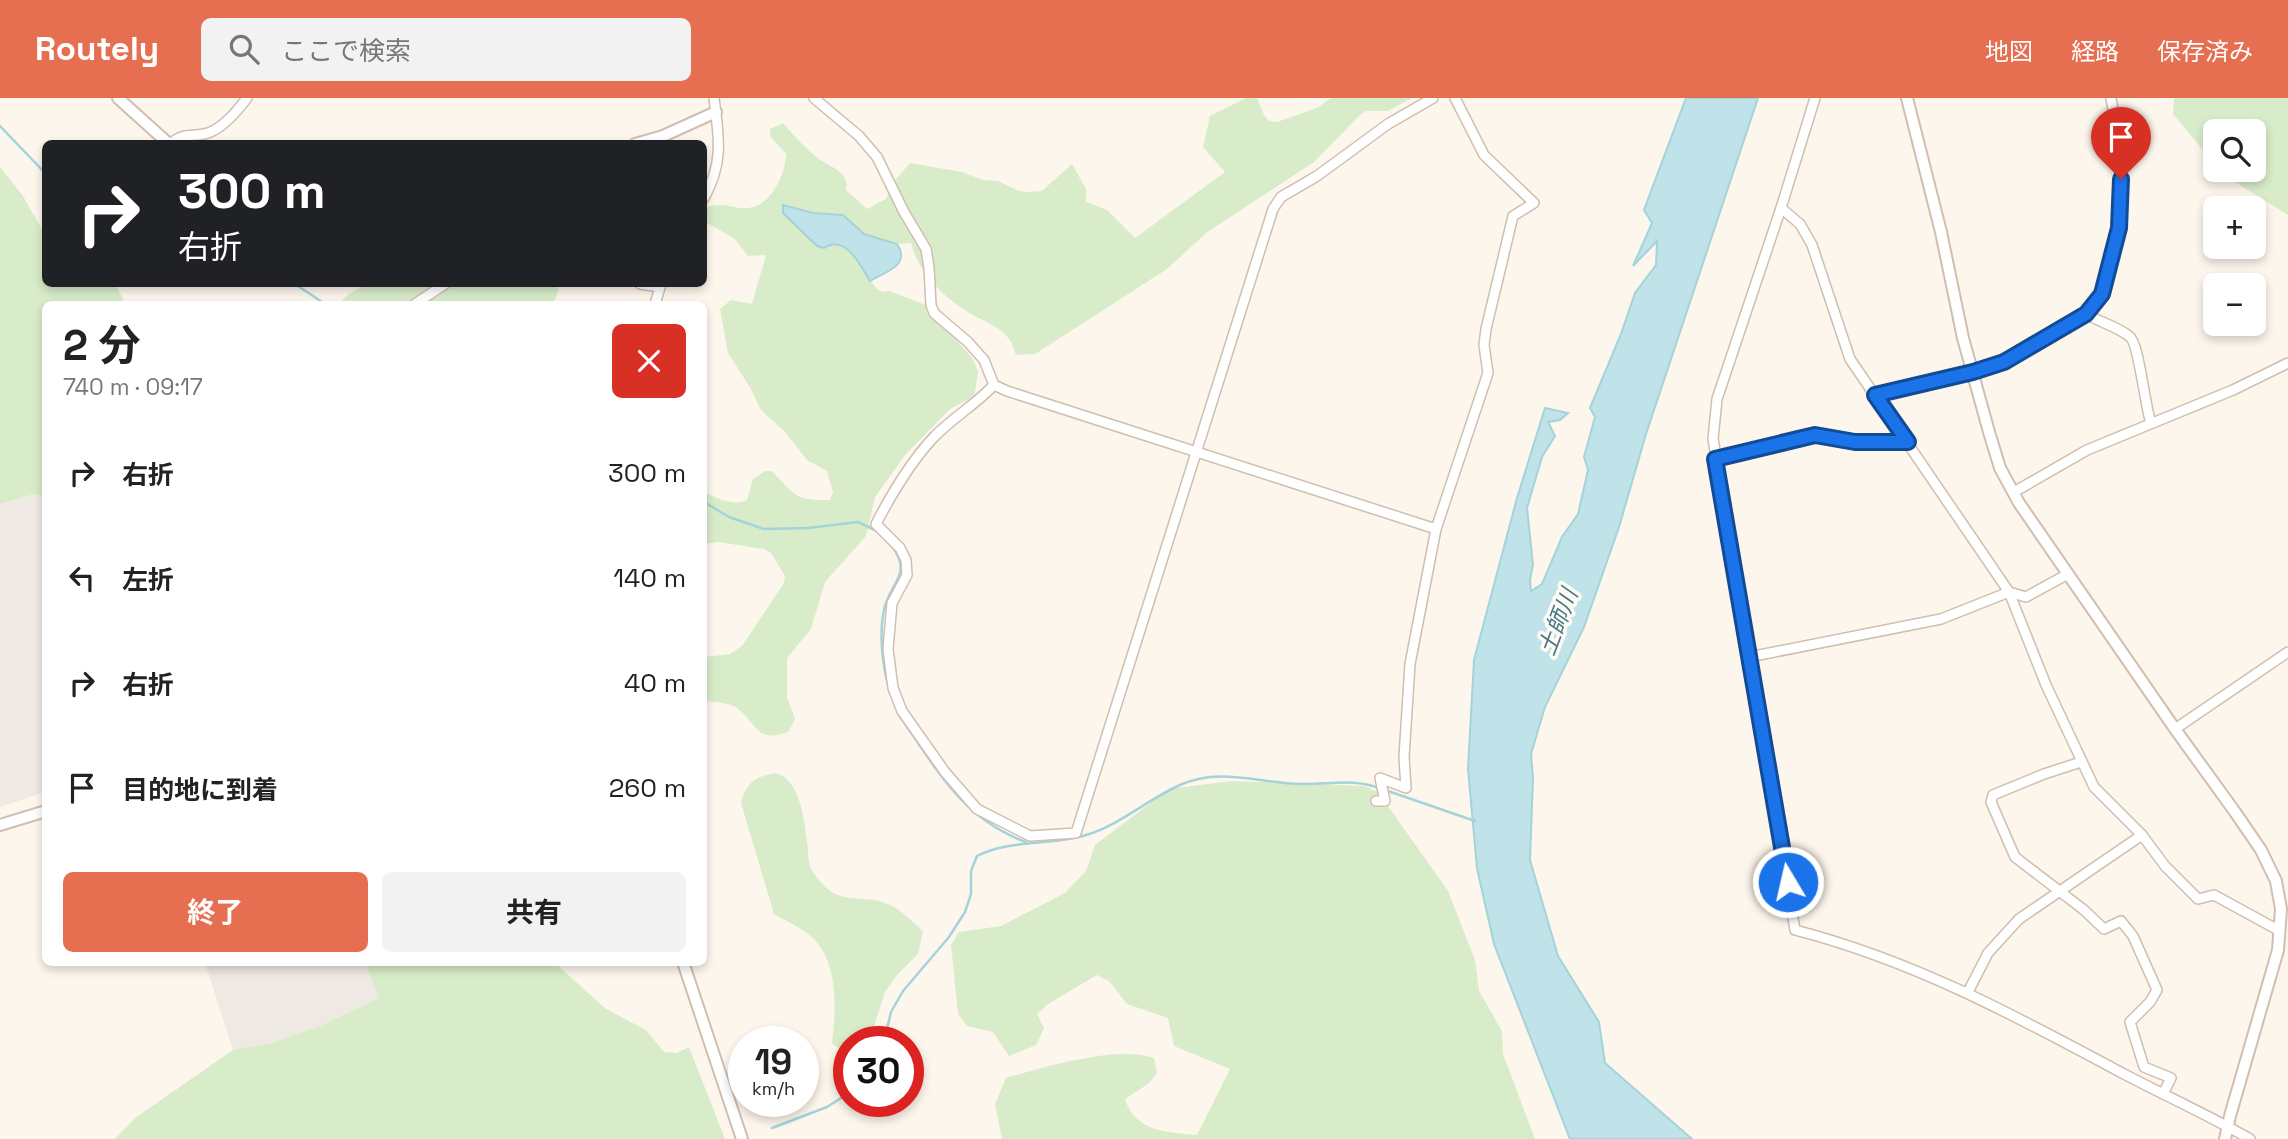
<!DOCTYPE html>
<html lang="ja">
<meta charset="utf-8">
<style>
:root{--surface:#fff;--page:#f2f2f2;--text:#222;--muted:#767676;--accent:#e76f51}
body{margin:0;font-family:"Space Grotesk","Noto Sans JP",sans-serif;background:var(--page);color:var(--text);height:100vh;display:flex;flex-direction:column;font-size:26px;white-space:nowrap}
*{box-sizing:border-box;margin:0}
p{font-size:23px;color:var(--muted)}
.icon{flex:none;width:38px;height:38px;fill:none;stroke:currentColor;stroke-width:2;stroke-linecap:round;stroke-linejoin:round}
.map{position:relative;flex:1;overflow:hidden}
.panel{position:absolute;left:42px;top:203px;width:665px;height:665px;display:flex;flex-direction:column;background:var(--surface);border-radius:10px;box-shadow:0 4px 10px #0003}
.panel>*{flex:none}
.guide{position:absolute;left:42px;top:42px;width:665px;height:147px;border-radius:10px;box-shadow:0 4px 10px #0003;background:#202124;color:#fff;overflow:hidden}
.fabs{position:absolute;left:2203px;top:21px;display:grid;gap:14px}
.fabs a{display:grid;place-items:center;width:63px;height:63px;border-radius:10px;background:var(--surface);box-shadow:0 4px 10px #0003;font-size:35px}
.speed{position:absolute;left:728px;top:928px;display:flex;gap:14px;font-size:35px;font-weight:700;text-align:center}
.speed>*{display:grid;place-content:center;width:91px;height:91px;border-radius:50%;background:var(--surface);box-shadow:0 4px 10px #0003;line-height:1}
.speed small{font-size:18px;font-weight:400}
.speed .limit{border:10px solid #d22;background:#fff;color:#111}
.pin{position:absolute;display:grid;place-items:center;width:60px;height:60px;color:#fff;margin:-72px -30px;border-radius:50% 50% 50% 0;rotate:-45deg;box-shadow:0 0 7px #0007}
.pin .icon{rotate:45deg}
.me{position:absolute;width:77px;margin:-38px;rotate:351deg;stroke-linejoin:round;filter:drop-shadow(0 0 5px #0008)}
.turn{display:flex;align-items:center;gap:24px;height:147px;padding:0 21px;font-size:32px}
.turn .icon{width:91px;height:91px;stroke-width:2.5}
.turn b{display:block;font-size:49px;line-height:60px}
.round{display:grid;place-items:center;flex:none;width:74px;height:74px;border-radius:10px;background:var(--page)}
.headline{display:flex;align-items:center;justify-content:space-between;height:119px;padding:0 21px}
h1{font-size:42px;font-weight:700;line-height:52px}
.cta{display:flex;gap:14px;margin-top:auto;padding:14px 21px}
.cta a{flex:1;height:80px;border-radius:10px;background:var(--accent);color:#fff;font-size:28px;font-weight:700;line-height:80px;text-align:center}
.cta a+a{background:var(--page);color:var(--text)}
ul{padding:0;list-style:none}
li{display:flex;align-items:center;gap:21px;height:105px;padding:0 21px}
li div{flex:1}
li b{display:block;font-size:26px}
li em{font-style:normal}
header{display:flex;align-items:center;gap:42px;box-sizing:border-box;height:98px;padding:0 35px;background:var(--accent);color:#fff}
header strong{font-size:33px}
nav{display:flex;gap:38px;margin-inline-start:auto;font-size:24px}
.search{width:490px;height:63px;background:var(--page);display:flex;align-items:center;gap:18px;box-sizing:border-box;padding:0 24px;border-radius:10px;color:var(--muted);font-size:26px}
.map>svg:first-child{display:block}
</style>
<header>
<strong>Routely</strong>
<div class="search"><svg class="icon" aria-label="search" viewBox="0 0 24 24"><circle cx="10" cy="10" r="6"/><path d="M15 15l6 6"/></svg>ここで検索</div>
<nav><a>地図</a><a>経路</a><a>保存済み</a></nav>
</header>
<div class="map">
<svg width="2288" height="1041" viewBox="0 0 2288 1041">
<rect width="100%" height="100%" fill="#fdf6ec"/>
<g fill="#efe9e4">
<polygon points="36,396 46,399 45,694 0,709 0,406"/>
<polygon points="205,865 365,865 379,900 322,927 272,945 233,952"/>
</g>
<g fill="#d8ecc9">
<path d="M1246,0h11l7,17 5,6 8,1 40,-14 14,-10h81l-24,13h-22l-6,4 -46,47 -108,71 -39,36 -132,85 -19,1c-7,-29 -29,-30 -51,-45 -24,-15 -47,-39 -54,-67l-20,1 -27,-10 -21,-19 -30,-2 -30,-7 47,38c24,1 34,26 46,44l6,4 7,-1 37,14 46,53 6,13 -3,22 -6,6 -19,10 -44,45 -31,43 -9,39 -41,46 -14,47 -24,29v39l8,22 -7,13c-32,12 -31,-9 -51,-24 -8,-6 -24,-6 -33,-7v-44l26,-3 12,-8 42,-63 1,-7 -14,-23 -7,-4 -46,-7 -14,2v-52c13,6 29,15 43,8l6,-21 12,-8h7c23,24 23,30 58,29l3,-8 -6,-21 -20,-11 -22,-28 -24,-22 -10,-21 -23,-36 -8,-44 11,-9 21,4 14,-49 -18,1 -13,-17 -31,-18 1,-13c19,-8 25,1 43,0 22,-1 38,-34 38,-54l-16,-18v-7l13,-6c11,13 22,25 36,36 7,5 18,9 24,16 4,5 4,9 3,15l21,19 19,-10 10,-20 14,-16 52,9 21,8 15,1 21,10 8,1 15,-1 30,-27 14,25v13l21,8 28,28 90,-66 -22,-25 7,-31z"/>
<polygon points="2174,0 2288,0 2288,117 2227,79 2221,72 2254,72 2254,33 2216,33 2215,66 2173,16"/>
<polygon points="0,69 23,98 45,137 46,186 116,186 124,204 133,206 46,206 45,399 35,396 0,406"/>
<polygon points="368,186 556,186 559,191 553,206 338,206 349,196"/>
<path d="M775,675c25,5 29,46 32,68 2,11 0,22 6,31 27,41 49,17 81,35 10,6 20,16 29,24l-5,23 -20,20 -13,18 -16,49h-20v15l-17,-13c4,-34 7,-80 -20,-106 -10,-9 -26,-16 -38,-23l-33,-111c5,-20 13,-26 34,-30z"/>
<path d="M1232,683l132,5 14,6 70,99 27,69 4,31 23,40 1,23 32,85h-533l-7,-35 11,-26c39,-11 110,-33 148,-20l3,15 -9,11 -23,15c10,33 42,33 72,36l33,-66 -56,-23 -6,-28 -41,-14 -18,-23 -12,-6 -49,29 -11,10 7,14 -8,17 -27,11 -16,-24 -26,-6 -9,-12 -7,-69 8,-13 42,-6 64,-33 21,-22 9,-26 74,-56z"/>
<polygon points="365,865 555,865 606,911 646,932 664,954 677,955 689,949 725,1041 115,1041 135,1020 233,952 272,945 322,927 379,900"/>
</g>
<g fill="#bfe3e8" stroke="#a5d3da" stroke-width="2">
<polygon points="1686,0 1758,0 1646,336 1619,429 1584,529 1545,609 1531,656 1533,680 1530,762 1558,858 1599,924 1605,965 1692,1041 1570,1041 1494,846 1477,770 1468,671 1474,562 1517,400 1545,310 1568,315 1560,322 1548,324 1555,338 1542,359 1527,410 1533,467 1530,482 1531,493 1542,486 1562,439 1578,416 1588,372 1584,359 1595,319 1590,310 1621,236 1635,195 1656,167 1657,143 1633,168 1652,125 1644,112"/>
<path d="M783,107l30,8 30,2 21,19 33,10c14,21 -10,27 -27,37 -9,-15 -25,-48 -46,-33l-7,-2 -34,-33z"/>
</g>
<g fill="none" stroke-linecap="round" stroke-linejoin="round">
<g stroke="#a5d3da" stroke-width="2.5">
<polyline points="0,28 46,76"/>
<polyline points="295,186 325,206"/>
<polyline points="704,404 729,419 764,431 808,430 858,424 879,434"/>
<path d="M889,590c-7,-23 -10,-55 -5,-78 6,-28 30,-36 7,-65"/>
<path d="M895,606l4,11c37,53 63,104 127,127"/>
<polyline points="1385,692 1475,723"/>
<path d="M884,943l7,-29 12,-21 46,-54 16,-25 6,-18v-23l6,-15c34,-17 73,-10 109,-21 34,-10 62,-36 94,-50 40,-18 79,-2 120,-1 29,1 52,-6 79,4"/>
<polyline points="772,1030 827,1009 849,995"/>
</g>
<g stroke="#d1beb0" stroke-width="12">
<g id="minor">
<polyline points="814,0 859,38 877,59 904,114 926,151 929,170 931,207 934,215 968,244 984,262 994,287 1007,293 1436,431"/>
<path d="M1815,0l-34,110 -64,191 -4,40 82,491c117,30 221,86 327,143 42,22 86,42 128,66"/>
<path d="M170,46c15,-13 22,-6 38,-11 15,-5 30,-23 39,-35"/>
<path d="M704,100c20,-36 15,-60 10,-100"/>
<polyline points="1781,110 1800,126 1812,147 1850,261 2009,494 2046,587 2094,689 2142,737 2165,768 2198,801 2214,797 2280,833"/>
<polyline points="640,186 660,189"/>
<polyline points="415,206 445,186"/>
<polyline points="655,206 661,186"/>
<path d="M2086,216c13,8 33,13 44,23 9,7 15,70 21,86"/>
<path d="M994,287c-19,20 -43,34 -61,53 -24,26 -41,55 -57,86l24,24 6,12 1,15 -15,28 -4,46 5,39 9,23 43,61 32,37 53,27 46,-3 197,-624 8,-12 36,-21 71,-52 45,-26"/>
<polyline points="1875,297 2004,264 2086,216 2102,196 2119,130 2121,58 2111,0"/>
<polyline points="1715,361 1815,337 1855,344 1908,344"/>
<polyline points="2014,394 2087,352 2233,292 2288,265"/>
<polyline points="1749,559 1941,521 2009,494 2026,499 2068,476"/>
<polyline points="2175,631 2288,554"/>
<polyline points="2081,664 2044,676 1993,697 1991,704 2015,759 2084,812 2104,831 2121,823 2133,838 2157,892 2150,904 2130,924 2144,969 2171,980 2163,996"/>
<polyline points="1376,703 1385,703 1380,680 1406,690 1404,659 1410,566 1436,431 1488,275 1484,247 1486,231 1513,118 1534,105 1484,57 1455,0"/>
<polyline points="1968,894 1988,855 2019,821 2142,737"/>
</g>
</g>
<g stroke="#d1beb0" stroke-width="14">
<g id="tertiary">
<polyline points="118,0 169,46"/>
<polyline points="1907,0 1941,134 1963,240 1989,334 2000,370 2019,405 2175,631 2235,714 2261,752 2276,783 2281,811 2278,852 2230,1018 2225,1041"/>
<polyline points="635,46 663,38 716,14"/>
<polyline points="0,727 46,713"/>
<polyline points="683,864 742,1041"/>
</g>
</g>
<use href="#minor" stroke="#fff" stroke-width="9"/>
<use href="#tertiary" stroke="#fff" stroke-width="10"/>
</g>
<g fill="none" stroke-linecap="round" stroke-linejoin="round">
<g stroke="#114b97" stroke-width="18">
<polyline id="route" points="1788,784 1715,361 1815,337 1855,344 1908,344 1875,297 1973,274 2004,264 2086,216 2102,196 2112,157 2119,130 2121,81"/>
</g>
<use href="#route" stroke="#1a73e8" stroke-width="12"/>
</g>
<g text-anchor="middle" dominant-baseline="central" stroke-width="7" stroke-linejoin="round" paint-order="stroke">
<g font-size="23" font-style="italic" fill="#437c86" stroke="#fffaf3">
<text transform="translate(1558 524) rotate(-69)">土師川</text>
</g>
</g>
</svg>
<div class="fabs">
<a><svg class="icon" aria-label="search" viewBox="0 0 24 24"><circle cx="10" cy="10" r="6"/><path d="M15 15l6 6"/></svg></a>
<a>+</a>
<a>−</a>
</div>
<div class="speed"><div>19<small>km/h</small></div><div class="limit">30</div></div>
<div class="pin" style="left:2121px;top:81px;background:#d93025"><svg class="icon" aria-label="arrive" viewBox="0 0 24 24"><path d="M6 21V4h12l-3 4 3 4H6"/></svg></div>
<svg class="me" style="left:1788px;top:784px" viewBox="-20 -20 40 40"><circle r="17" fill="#1a73e8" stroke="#fff" stroke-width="3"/><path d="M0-11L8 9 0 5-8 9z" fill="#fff"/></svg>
<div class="guide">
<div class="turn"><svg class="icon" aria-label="right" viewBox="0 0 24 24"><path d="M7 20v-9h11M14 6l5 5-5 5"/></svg><div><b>300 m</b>右折</div></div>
</div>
<section class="panel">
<div class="headline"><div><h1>2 分</h1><p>740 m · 09:17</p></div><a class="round" style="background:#d93025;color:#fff"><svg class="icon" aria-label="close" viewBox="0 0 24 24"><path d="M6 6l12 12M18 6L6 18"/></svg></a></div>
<ul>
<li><svg class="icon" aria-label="right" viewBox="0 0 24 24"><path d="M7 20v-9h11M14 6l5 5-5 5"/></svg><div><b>右折</b></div><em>300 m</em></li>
<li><svg class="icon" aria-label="left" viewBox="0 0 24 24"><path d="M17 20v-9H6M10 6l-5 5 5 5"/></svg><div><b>左折</b></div><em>140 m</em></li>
<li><svg class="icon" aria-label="right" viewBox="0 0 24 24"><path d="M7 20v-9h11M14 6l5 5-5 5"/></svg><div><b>右折</b></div><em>40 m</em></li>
<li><svg class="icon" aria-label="arrive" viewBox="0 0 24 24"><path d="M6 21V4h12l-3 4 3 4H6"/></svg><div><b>目的地に到着</b></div><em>260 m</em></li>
</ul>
<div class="cta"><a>終了</a><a>共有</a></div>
</section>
</div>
